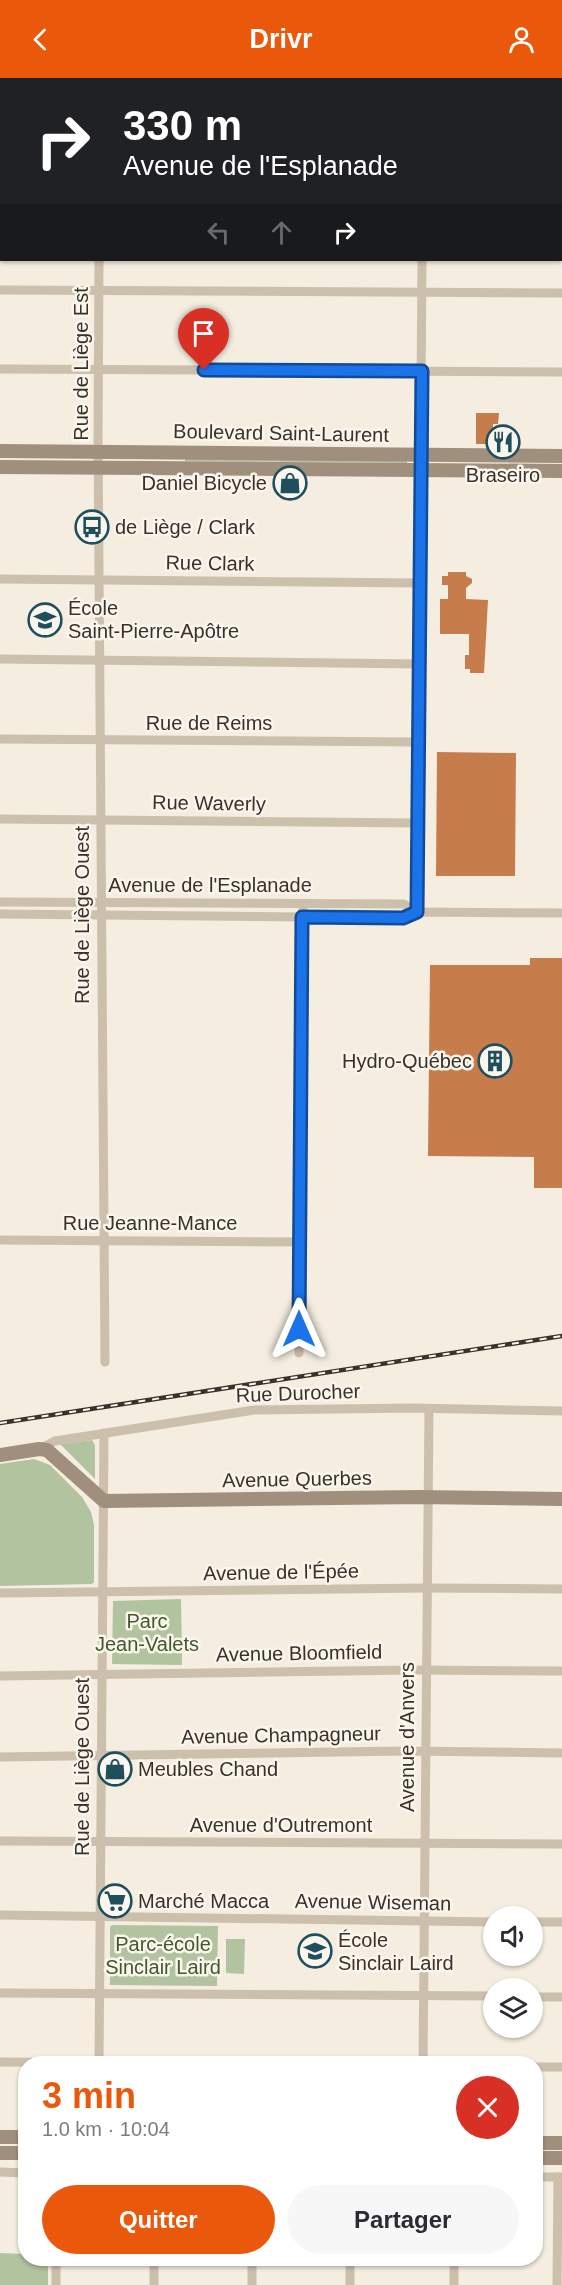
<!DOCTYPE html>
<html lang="fr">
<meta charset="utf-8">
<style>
:root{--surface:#fff;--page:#f7f7f7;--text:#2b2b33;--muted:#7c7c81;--accent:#ea580c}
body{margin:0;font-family:Arial,sans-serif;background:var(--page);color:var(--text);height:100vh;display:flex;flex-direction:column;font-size:22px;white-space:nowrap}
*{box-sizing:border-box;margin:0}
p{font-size:20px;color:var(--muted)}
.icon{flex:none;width:33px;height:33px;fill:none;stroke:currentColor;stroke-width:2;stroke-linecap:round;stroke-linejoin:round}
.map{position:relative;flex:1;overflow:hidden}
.details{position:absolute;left:18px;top:1978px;width:525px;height:210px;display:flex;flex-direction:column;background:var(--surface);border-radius:24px;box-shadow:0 2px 4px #0004}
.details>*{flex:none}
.hud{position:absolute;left:0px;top:0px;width:562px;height:183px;box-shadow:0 2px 4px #0004;background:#202124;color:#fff;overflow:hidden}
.controls{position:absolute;left:483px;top:1828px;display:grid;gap:12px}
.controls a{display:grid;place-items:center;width:60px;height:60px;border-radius:50%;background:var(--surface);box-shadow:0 2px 4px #0004;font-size:30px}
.pin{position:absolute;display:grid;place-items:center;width:51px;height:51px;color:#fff;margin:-62px -26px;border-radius:50% 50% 50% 0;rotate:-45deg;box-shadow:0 0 6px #0007}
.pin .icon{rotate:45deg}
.me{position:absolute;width:66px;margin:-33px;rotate:0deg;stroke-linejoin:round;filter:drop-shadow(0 0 4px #0008)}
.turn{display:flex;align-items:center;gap:21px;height:126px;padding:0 24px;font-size:27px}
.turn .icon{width:78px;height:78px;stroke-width:2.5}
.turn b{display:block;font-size:42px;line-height:51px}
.lanes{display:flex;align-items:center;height:57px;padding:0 24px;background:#0003;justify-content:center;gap:30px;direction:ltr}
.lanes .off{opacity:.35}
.round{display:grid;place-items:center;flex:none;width:63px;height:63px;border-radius:32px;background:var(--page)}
.headline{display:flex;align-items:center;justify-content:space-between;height:102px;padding:0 24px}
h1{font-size:36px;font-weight:700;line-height:45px;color:var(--accent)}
.button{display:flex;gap:12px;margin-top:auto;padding:12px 24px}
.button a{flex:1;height:69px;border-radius:36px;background:var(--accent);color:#fff;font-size:24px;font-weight:700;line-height:69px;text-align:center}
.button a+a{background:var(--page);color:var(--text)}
header{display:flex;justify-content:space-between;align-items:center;height:78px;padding:0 24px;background:var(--accent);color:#fff;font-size:27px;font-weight:700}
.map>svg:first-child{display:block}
</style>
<header><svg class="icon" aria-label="back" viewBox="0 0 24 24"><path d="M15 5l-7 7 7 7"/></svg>Drivr<svg class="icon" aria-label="person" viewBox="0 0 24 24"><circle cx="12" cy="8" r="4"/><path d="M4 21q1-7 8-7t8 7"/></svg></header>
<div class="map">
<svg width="562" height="2207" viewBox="0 0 562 2207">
<rect width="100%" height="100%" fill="#f4ede0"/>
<g fill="#b2c39f">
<polygon points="185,381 407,383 407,385 185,383"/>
<polygon points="92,1362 95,1367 95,1401 60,1366"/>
<polygon points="34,1381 50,1387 82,1419 91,1434 94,1447 94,1504 92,1506 0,1508 0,1386"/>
<polygon points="181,1521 182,1587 112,1586 113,1523"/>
<polygon points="112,1847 218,1848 217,1908 110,1907 110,1849"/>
<polygon points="226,1861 245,1861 244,1896 226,1895"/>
<polygon points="0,2175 25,2176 26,2181 48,2181 48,2207 0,2207"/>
</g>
<g fill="#c77c4b">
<polygon points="476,335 499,335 498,346 493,346 493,366 476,366"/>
<polygon points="448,494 466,494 466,498 472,501 472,505 466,510 466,521 488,522 484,595 470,595 470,591 465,591 465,577 469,577 469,556 440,556 440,521 448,521 448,507 442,507 442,498 448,498"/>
<polygon points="437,674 516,675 515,798 436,798"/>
<polygon points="530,880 562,880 562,1110 534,1110 534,1079 428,1078 430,887 530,887"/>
</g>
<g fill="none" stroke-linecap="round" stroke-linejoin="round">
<g stroke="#ccbfab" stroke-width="9">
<polyline points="100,0 100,2"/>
<polyline points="423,2 423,0"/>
<polyline points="0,25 2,25"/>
<polyline points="561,27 562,27"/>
<polyline points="0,115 2,115"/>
<polyline points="561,118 562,118"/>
<polyline points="99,182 98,362 105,1284"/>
<polyline points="0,212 562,215"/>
<polyline points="0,291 562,294"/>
<polyline points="0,501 420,505"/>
<polyline points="0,581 419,586"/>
<polyline points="0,661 418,664"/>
<polyline points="0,741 418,745"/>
<polyline points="0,824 404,826 417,834"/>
<polyline points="417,834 422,182"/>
<polyline points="0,836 403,840 417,834 562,835"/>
<polyline points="0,1162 300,1164"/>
<polyline points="299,1275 303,826"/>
<polyline points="41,1370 55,1363 254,1332 414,1330 562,1333"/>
<polyline points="0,1515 424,1510 562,1511"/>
<polyline points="0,1598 414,1592 562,1593"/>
<polyline points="0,1679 406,1673 562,1675"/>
<polyline points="0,1763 562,1766"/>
<polyline points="0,1837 494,1844"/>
<polyline points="532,1844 562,1844"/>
<polyline points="0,1915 494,1918"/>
<polyline points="532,1919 562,1919"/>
<polyline points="0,1984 241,1986"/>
<polyline points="99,1986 104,1355"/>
<polyline points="423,1986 429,1331"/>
<polyline points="536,1989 562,1989"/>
<polyline points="0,2094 26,2095"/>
<polyline points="536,2099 562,2099"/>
<polyline points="56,2207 56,2181"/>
<polyline points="154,2207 154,2181"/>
<polyline points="252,2207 252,2181"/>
<polyline points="350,2207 350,2181"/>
<polyline points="454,2207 454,2181"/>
<polyline points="557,2207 558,2099"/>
</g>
<g stroke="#a08f7c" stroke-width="14">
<polyline points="0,373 562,378"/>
<polyline points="0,389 562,393"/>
<polyline points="0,1377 39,1371 47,1372 104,1423 419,1419 562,1421"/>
<polyline points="0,2059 26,2059"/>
<polyline points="536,2065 562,2065"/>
<polyline points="0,2075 26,2075"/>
<polyline points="536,2080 562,2080"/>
</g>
<g stroke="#3a322a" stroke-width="4.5">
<polyline id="rail" points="0,1345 562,1258"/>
</g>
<use href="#rail" stroke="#fbf6ed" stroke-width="2" stroke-dasharray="7" stroke-linecap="butt"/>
</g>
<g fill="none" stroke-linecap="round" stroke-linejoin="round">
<g stroke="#114b97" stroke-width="15">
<polyline id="route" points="204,292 422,293 417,834 403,840 302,839 299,1251"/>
</g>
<use href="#route" stroke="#1a73e8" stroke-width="10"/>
</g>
<defs>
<g id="restaurant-ring" transform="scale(1.725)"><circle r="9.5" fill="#fbf6ed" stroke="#1f4f5d" stroke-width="1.5"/><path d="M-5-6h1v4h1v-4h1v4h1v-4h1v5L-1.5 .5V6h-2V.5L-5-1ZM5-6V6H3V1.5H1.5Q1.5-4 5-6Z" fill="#1f4f5d"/></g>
<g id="shop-ring" transform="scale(1.725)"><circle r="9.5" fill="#fbf6ed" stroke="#1f4f5d" stroke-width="1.5"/><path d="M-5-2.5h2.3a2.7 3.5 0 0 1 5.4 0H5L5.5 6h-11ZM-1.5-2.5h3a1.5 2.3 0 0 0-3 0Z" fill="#1f4f5d"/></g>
<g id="bus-ring" transform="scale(1.725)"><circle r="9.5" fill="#fbf6ed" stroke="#1f4f5d" stroke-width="1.5"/><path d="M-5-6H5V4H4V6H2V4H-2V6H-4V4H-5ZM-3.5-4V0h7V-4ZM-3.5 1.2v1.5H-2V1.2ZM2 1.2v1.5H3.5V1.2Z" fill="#1f4f5d"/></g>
<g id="school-ring" transform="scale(1.725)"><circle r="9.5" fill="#fbf6ed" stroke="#1f4f5d" stroke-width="1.5"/><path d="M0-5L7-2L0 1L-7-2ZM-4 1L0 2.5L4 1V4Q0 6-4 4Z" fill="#1f4f5d"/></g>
<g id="building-ring" transform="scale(1.725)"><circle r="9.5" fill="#fbf6ed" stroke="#1f4f5d" stroke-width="1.5"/><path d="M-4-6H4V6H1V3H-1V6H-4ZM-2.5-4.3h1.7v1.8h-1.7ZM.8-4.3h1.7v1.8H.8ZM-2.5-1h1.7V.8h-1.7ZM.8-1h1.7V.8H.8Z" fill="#1f4f5d"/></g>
<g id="supermarket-ring" transform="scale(1.725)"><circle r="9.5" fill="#fbf6ed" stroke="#1f4f5d" stroke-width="1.5"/><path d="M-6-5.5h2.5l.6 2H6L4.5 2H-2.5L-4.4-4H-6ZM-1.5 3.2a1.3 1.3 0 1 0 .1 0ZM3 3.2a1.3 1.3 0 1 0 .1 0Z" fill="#1f4f5d"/></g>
</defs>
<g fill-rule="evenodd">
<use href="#restaurant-ring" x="503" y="364"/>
<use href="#shop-ring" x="290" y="405"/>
<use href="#bus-ring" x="92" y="449"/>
<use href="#school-ring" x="45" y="542"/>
<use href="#building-ring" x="495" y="983"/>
<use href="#shop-ring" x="115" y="1691"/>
<use href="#supermarket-ring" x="115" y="1823"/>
<use href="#school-ring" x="315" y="1873"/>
</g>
<g text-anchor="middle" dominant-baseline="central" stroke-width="5" stroke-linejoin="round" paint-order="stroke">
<g font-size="20" fill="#3a322a" stroke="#fbf6ed">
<text transform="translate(81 286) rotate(-90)">Rue de Liège Est</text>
<text transform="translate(281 355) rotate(1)">Boulevard Saint-Laurent</text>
<text transform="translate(210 485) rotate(1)">Rue Clark</text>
<text x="209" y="645">Rue de Reims</text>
<text transform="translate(209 725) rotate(1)">Rue Waverly</text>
<text x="210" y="807">Avenue de l'Esplanade</text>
<text transform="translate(82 837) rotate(-90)">Rue de Liège Ouest</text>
<text x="150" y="1145">Rue Jeanne-Mance</text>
<text transform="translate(298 1315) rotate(-2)">Rue Durocher</text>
<text transform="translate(297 1401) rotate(-1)">Avenue Querbes</text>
<text transform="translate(281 1494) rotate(-1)">Avenue de l'Épée</text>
<text transform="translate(299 1575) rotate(-1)">Avenue Bloomfield</text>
<text transform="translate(281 1657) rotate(-1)">Avenue Champagneur</text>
<text transform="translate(407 1659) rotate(-90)">Avenue d'Anvers</text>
<text transform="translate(82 1689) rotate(-90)">Rue de Liège Ouest</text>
<text x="281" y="1747">Avenue d'Outremont</text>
<text transform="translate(373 1824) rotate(1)">Avenue Wiseman</text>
</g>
<g font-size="20" fill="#3a322a" stroke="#fbf6ed" text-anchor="start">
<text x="503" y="397" text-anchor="middle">Braseiro</text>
<text x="267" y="405" text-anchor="end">Daniel Bicycle</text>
<text x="115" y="449">de Liège / Clark</text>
<text x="68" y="530">École<tspan x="68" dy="23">Saint-Pierre-Apôtre</tspan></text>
<text x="472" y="983" text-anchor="end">Hydro-Québec</text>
<text x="138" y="1691">Meubles Chand</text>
<text x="138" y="1823">Marché Macca</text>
<text x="338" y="1862">École<tspan x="338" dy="23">Sinclair Laird</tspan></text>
</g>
<g font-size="20" fill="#42592e" stroke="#fbf6ed">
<text x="147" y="1543">Parc<tspan x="147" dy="23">Jean-Valets</tspan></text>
<text x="163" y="1866">Parc-école<tspan x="163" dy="23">Sinclair Laird</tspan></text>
</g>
</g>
</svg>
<div class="controls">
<a><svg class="icon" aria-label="sound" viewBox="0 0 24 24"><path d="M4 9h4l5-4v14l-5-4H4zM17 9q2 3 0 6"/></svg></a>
<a><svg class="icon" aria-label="layers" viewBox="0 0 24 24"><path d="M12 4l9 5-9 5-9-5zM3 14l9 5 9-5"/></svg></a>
</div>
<div class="pin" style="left:204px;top:292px;background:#d93025"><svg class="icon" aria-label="arrive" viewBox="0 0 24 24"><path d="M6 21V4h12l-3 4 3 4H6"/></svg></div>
<svg class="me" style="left:299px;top:1251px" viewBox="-20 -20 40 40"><path d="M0-17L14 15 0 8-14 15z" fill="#1a73e8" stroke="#fff" stroke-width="4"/></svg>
<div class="hud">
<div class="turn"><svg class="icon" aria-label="right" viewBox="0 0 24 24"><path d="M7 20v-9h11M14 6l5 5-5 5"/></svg><div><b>330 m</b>Avenue de l'Esplanade</div></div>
<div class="lanes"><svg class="icon off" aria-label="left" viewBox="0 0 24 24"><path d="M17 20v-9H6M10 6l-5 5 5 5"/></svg><svg class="icon off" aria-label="ahead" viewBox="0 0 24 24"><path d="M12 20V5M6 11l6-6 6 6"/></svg><svg class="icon" aria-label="right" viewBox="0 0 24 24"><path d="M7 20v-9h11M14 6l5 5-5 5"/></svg></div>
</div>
<section class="details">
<div class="headline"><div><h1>3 min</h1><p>1.0 km · 10:04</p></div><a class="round" style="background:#d93025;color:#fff"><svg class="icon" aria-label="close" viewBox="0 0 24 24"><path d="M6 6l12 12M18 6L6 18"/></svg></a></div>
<div class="button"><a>Quitter</a><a>Partager</a></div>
</section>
</div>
